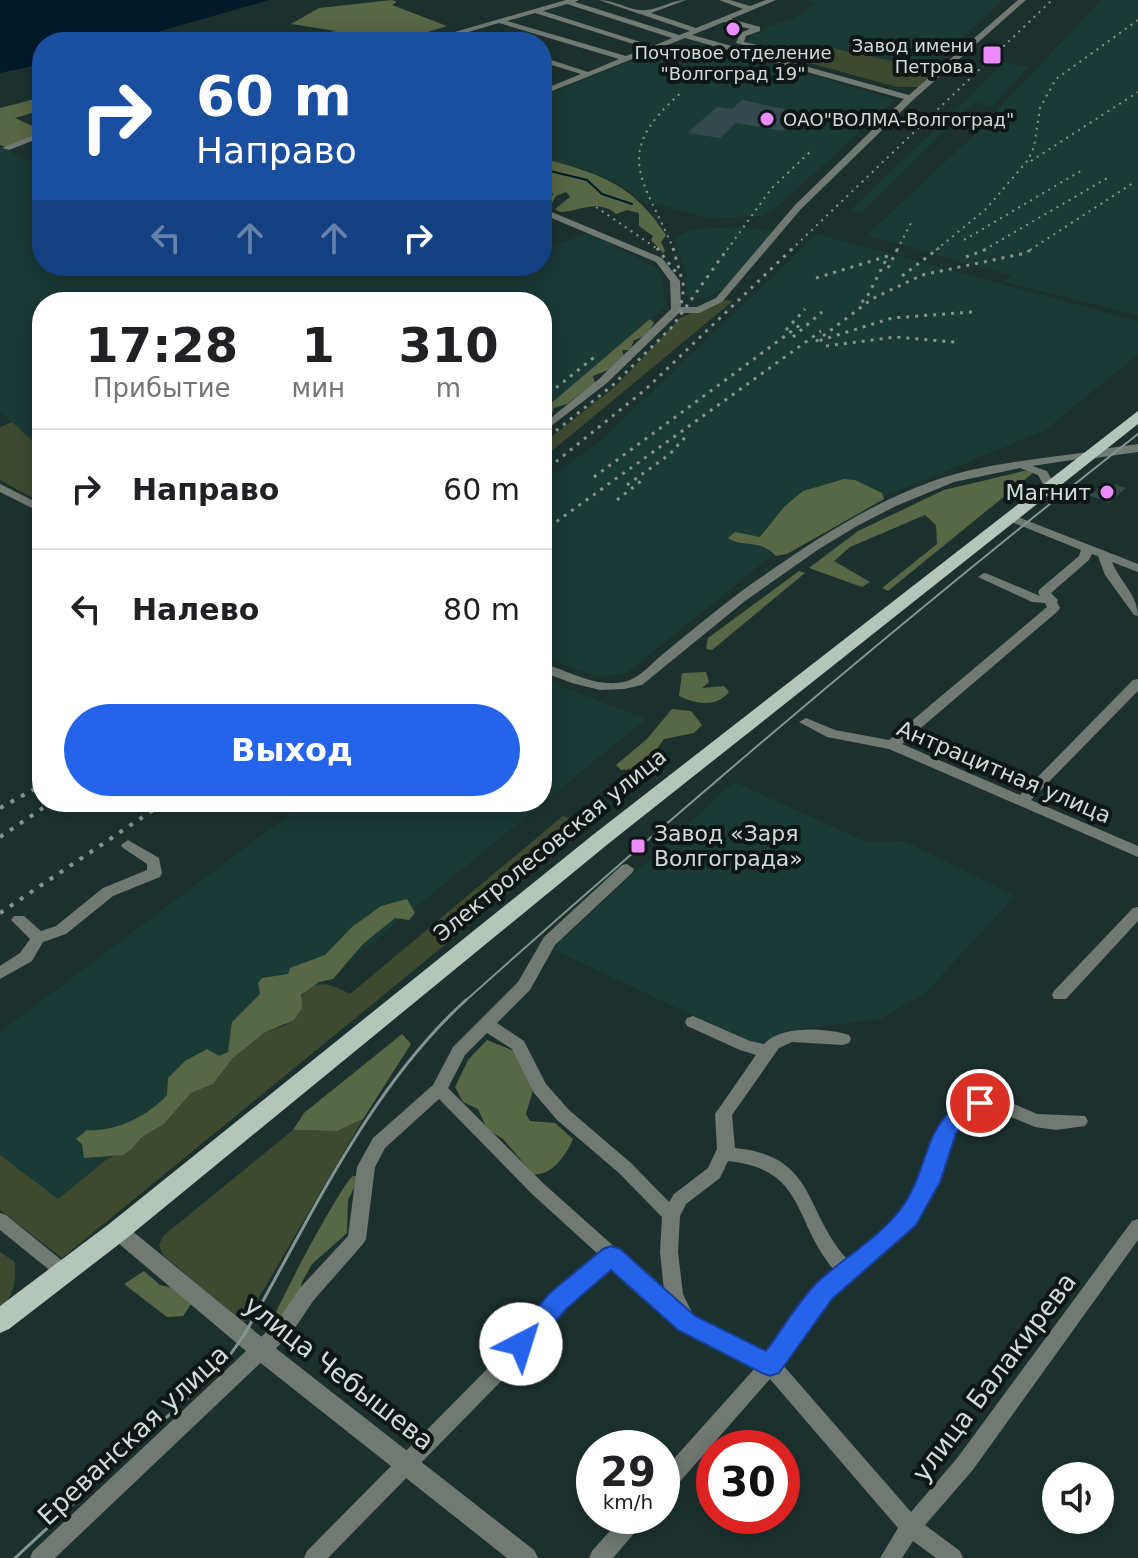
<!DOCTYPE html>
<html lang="ru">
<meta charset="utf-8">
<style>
:root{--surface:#fff;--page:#f2f2f2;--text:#202124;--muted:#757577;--line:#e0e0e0;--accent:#2563eb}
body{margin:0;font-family:"DejaVu Sans",sans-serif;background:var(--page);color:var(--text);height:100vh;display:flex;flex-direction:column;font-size:30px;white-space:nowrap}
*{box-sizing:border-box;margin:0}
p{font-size:26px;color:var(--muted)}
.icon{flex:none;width:44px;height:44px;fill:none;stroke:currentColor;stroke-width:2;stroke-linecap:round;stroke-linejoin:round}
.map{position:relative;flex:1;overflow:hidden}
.panel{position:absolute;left:32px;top:292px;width:520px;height:520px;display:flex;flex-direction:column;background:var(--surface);border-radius:32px;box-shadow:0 4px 20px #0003}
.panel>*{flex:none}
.banner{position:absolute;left:32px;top:32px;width:520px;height:244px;border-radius:32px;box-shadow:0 4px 20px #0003;background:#1a4fa0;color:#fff;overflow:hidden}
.controls{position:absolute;left:1042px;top:1462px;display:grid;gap:16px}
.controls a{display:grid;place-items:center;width:72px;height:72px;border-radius:50%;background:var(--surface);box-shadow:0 4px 20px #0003;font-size:40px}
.speed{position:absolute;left:576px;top:1430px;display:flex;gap:16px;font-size:40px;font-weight:700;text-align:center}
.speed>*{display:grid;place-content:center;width:104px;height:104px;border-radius:50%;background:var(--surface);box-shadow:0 4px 20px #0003;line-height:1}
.speed small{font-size:20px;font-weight:400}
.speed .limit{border:12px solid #d22;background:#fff;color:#111}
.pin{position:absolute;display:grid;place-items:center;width:68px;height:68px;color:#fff;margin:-34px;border:4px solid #fff;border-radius:50%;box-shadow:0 2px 8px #0007}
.me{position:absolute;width:88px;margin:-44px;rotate:40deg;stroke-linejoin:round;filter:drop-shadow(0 0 6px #0008)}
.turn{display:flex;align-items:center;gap:28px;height:168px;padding:0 32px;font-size:36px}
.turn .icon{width:104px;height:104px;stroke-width:2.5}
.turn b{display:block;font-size:56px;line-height:68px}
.lanes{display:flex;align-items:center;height:76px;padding:0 32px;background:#0003;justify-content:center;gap:40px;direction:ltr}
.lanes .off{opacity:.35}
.eta{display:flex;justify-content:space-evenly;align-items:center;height:136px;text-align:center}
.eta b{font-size:48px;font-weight:700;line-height:56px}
.primary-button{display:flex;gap:16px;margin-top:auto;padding:16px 32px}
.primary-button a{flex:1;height:92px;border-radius:48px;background:var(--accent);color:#fff;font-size:32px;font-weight:700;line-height:92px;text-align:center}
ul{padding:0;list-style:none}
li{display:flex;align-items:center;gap:24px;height:120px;padding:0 32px;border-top:2px solid var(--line)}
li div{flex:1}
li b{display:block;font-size:30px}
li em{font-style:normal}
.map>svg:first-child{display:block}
</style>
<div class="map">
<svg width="1138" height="1558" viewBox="0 0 1138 1558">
<rect width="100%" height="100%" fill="#1c312e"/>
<g fill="#1a3a35">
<polygon points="802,0 1003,0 926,71 832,48 806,62 744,43 748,38 768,29 765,27 792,19 815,3"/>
<polygon points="1101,0 1138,0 1138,315 1005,282 1011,275 872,237 869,233 972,137"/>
<polygon points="701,42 895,100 775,209 762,216 709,218 645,201 620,185 590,171 542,158 542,97 667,46 676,48"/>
<polygon points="1005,62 1029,67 992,106 974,102 861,214 849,211"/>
<polygon points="0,147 42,167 42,266 542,266 542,250 589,233 660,270 666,306 542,411 542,302 42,302 42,450 0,412"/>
<polygon points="742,227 772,231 724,288 708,298 695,299 686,294 687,275 674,238 694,229"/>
<polygon points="817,234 1138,321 1138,355 1045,430 803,530 627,673 597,677 542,656 542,482 597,444"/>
<polygon points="542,679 646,719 58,1199 0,1155 0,1032 306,802 542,802"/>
<polygon points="734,782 867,842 904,841 1015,896 925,993 880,1019 786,1031 756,1045 552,949"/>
</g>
<g fill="#3e4a30">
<polygon points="832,48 910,65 908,68 932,75 919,87 897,87 806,62"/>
<polygon points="724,300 733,301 542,459 542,444 616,386 680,318"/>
<polygon points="12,422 42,450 42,503 0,480 0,427"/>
<path d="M563,816l26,11 -527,431 -62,-48v-55l58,44 49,-40 25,-10 10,-12 22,-13 27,-31 22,-9 20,-26 31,-25 22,-8c17,-34 25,-54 64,-31z"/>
<polygon points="363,1119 244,1323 163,1255 159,1245 163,1236 293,1130 337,1131"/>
<path d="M0,1252l15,10c1,19 0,33 -15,46z"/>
</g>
<g fill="#586745">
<polygon points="392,0 397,2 392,5 447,26 425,33 411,42 298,42 305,37 336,31 291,24 319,8"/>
<polygon points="31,100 42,100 42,110 15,118 41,130 38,132 41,134 6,147 0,145 0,108"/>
<path d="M542,158c58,16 90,25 124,77l-5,7 4,9 -2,2 -12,-13 2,-4 -14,-10v-13l-12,-3 -11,4c-19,-16 -37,-2 -56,-2l-5,-3 15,-12 -4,-5 -10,4 -5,9h-9v-12l12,2 -12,-14z"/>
<path d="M650,319l4,4c-6,10 -9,14 -20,17l-4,10h-8l2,6 -13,13 -18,7 2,7 -28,21 -13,4 -5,13 -7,2v-12z"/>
<polygon points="1028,470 1033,473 888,591 882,588 937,544 936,525 925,515 850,547 834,561 870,582 862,587 809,568 858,531 944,490"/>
<path d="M844,479l11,1 27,13 2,6 -97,55 -11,2c-18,-19 -32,-7 -48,-18l7,-6 25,5 24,-30 19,-16z"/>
<polygon points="799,571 805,573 712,650 706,649 708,638"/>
<path d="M706,672l3,10 -7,6 22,-2 5,6c-13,16 -33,12 -50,4l3,-23z"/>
<polygon points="672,709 691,711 702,725 694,733 664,739 643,768 621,770 616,765 647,739"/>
<path d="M407,899l8,14 -6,7 -14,-2 -32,26 -30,35 -14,3 -18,13 1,13 -8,12 -30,13 -31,25 -20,26 -22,9 -27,31 -22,13 -10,12 -9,6 -39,3 -2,-14 -6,-5 11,-9c29,2 61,-14 80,-35l1,-17 17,-17 22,-12 12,7 9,-4 4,-30 28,-28 -2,-11 4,-5 26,-4 2,-6 35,-13 27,-28 29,-21z"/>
<polygon points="402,1034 411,1044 363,1119 337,1131 293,1130 304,1113"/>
<path d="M487,1040l32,13 15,34 -8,27 4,7 25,2 18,16c-6,15 -22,38 -40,35l-30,-35 -16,-10 -9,-20 -15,-7 -8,-15 13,-27z"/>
<path d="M353,1176h7l-12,24 -1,33 -35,31 -10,18 -3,15 -19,29 -10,1c5,-18 72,-144 83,-151z"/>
<polygon points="144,1271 160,1285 177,1289 191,1304 183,1316 167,1317 124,1284"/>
</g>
<polygon fill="#011929" points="0,0 269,0 122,42 42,42 42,64 0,73"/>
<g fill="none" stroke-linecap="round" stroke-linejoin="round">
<polyline stroke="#011929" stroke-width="2" points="542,169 587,180 602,194 632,204"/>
</g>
<g fill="#32494d">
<polygon points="742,100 793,111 786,118 794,120 783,131 736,123 720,138 687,133 717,107 732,109"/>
<polygon points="1107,482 1126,488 1109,503 1089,495"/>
</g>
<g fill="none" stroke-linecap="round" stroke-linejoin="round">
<g fill="#717973" fill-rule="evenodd">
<path d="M566,0h13l-4,2 104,33 11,-4 -91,-31c16,0 33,12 47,10 14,-1 25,-10 40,-10l-35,13 45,15 47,-19 -24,-9h11l20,6 16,-6h10l-45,19 29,8v4l-14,5 -2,6 14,3v4l-22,-6 4,-10 10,-4 -26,-7 -32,13 217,60 109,-95h8l-113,100 -112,109 -79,93 -23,11h-20l-72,70 -65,50v-8l57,-46 72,-70 -1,-28 -14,-19 -114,-48v-6l120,50 18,23 1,26h16l19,-9 79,-93 109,-106 -219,-61 -143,57v-5l39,-16 -39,-12v-5l46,15 31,-13 -120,-36 -34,10 26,9c-12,0 -21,-5 -32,-6 -12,-1 -26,6 -39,6zM567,4l105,34 -19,8 -110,-35zM535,13l111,35 -20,8 -119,-35z"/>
<polygon points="38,117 42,117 42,129 39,129 34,119"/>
<polygon points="42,132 42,137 9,150 2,148"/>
<path d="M1088,452l4,1v4l-60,9 15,5 7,13 -2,2h-8l-6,-11 -18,-7 -66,14 -58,24 -39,20 -38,23 -74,52 -103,84 -18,4 -24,1 -28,-7 -30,-11v-9c28,8 58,28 88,17 12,-5 23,-18 33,-26 25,-21 50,-41 76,-61 63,-45 131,-92 206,-116 46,-14 95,-18 143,-25z"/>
<polygon points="0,484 42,505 42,513 0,492"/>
<path d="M1008,513l130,51v8l-26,-10c8,20 26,33 26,54l-4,-1 -29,-40 -7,-19 -6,-2 -3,6 -38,33 7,7 -1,2 3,6 -2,3 -156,133 118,51 113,-115 5,-1v12l-107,109 107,46v11l-249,-108 -62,-12 -28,-15 7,-4 29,12 54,10 158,-133 -2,-4 -13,-1 -54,-25 6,-4 4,1 52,22 -2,-4 2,-3 39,-33 2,-6 -77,-31v-4z"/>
<polygon points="128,840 159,858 162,873 160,877 113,896 66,934 43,942 32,961 0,979 0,966 20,953 30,939 11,920 14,916 24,916 41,931 56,926 103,888 147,870 147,864 123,848 121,845"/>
<path d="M627,864l7,5 -2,4 -77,72 -25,45 -33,33 27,18 22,43 23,26 62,53 38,39 5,-8 34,-26 9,-19 -2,-35 41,-59 -16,-5 -53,-24 -2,-4 2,-4 6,-2 57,25 14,3c17,-19 62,-16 85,-9l2,4 -2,4 -6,2 -51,-3 -13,6 -47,67 3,33c82,8 68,63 113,112l54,-47 19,-32 16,-51 14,-20 29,-14h16l41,18 48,2 3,5 -3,5 -29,4 -21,-3 -41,-17h-12l-19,10 -9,12 -16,50 -24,41 -83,75 -49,66 129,148 47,-55 174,-236 6,-2v21l-166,231 -47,54 35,26 3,7h-27l-23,-17 -11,17h-22l18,-30 -128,-149 -101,115 -7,2v-24l94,-105 -76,-38 -68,-63 -46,40 -56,66 -182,186h-24l3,-7 189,-191 56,-66 47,-39 -67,-61 -93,-95 -54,49 -10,19 -9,72 -3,5 -50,57 -22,33 -236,224h-25l3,-7 244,-229 22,-33 49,-53 9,-69 16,-29 60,-53 20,-38 65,-65 26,-45 78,-72zM487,1033l25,16 22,44 23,27 62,53 43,44 -2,35 4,39 -120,-107 -96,-96 17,-33zM728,1161c79,8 64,61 107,110l-18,15 -50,68 -73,-37 -11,-23 -5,-42 2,-36 6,-12 34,-26z"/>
<polygon points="1138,907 1138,921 1066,999 1054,999 1052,995 1054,991 1133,908"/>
<polygon points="0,1213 6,1215 70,1267 73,1272 70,1277 64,1280 58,1277 0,1230"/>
<polygon points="623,1516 646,1516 643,1523 613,1558 589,1558 592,1551"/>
</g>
<g fill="#717973" fill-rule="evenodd">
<polygon points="1138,444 1138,452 1088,459 1082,455 1088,451"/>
<polygon points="118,1223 125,1225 269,1343 534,1550 538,1558 507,1558 253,1357 111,1237 108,1231 111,1225"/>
</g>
<polygon fill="#b4c5ba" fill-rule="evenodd" points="1138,411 1138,424 608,844 127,1238 9,1329 0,1333 0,1306 109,1224 594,834"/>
<path stroke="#849491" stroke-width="2" d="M464,1002c219,-196 443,-386 674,-568"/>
<path stroke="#849491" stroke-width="3" d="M15,1558l208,-193 21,-30c65,-114 124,-246 222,-335"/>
<g stroke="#849491" stroke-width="2" stroke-dasharray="2 5" stroke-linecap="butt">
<polyline points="1031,161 1138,92"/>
<polyline points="596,207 659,250"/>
<polyline points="964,240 1084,169"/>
<path d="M674,250c-31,-73 -64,-96 9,-159"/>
<polyline points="727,250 771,189 813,149"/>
<polyline points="791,250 1052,0"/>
<polyline points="897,250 912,221"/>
<polyline points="936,250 986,209 1028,160 1034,147 1040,108 1056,79 1138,20"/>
<polyline points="984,250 1109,177"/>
<polyline points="1030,250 1133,183"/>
</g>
<g stroke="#849491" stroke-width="3" stroke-dasharray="3 6" stroke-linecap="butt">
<polyline points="657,248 678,275"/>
<polyline points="673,248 684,287 680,311"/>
<polyline points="966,257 990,248"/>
<polyline points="888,268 898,248"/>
<polyline points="902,276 939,248"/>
<polyline points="816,278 888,256 866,299 860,303"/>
<polyline points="972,312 892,318 815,342 872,299 922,275 1026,253 1033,248"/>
<polyline points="786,330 805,309"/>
<polyline points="793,337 822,312"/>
<polyline points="826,346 896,337 955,342"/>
<polyline points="542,399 597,355"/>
<polyline points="542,442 613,385 671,328 728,248"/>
<polyline points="542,473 646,389 793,248"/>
<polyline points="594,477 800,325"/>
<polyline points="627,485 670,454 688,434"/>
<polyline points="617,500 641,481"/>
<polyline points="542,532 821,331"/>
</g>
<g stroke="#849491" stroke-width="4" stroke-dasharray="4 8" stroke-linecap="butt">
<polyline points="0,808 42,785"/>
<polyline points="0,837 52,802"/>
<polyline points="0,913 165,802"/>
</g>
</g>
<path fill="#2563eb" stroke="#184099" stroke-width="2" d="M980,1095l11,8 -4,6 -22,12 -9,12 -16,49 -24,43 -84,74 -53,74 -9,3 -8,-3 -84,-43 -67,-60 -44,38 -37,44 -9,3 -8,-3 -4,-8 4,-8 37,-43 53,-44 8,-3 9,3 75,67 71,35c17,-22 32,-50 52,-69 25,-24 61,-44 82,-72 33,-43 20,-96 80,-115z"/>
<g fill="#ec8cfa" stroke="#0e1716" stroke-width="3">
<circle cx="733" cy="29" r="8"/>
<rect x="982" y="45" width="20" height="20" rx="4"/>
<circle cx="767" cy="119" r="8"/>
<circle cx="1107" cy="492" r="8"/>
<rect x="630" y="838" width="16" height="16" rx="4"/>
</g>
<g text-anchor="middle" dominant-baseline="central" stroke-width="8" stroke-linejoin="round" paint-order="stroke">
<g font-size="18" fill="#cfdcd9" stroke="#0e1716" text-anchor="end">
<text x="974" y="45">Завод имени<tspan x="974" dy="21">Петрова</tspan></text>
<text x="733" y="52" text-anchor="middle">Почтовое отделение<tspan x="733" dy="21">"Волгоград 19"</tspan></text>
<text x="783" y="119" text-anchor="start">ОАО"ВОЛМА-Волгоград"</text>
</g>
<g font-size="22" fill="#cfdcd9" stroke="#0e1716" text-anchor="end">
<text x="1091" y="492">Магнит</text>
<text x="654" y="833" text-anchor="start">Завод «Заря<tspan x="654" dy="25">Волгограда»</tspan></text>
</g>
<g font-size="22" fill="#cfdcd9" stroke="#0e1716">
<text transform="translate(1004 772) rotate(23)">Антрацитная улица</text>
<text transform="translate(550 845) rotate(-39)">Электролесовская улица</text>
</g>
<g font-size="26" fill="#cfdcd9" stroke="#0e1716">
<text transform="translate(339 1373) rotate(38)">улица Чебышева</text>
<text transform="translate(994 1377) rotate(-53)">улица Балакирева</text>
<text transform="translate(133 1435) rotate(-43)">Ереванская улица</text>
</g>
</g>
</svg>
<div class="controls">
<a><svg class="icon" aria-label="sound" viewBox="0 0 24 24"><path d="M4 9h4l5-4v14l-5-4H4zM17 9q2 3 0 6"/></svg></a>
</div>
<div class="speed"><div>29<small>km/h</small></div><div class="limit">30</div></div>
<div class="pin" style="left:980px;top:1103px;background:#d93025"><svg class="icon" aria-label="arrive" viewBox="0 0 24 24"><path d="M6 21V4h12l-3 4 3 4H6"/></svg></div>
<svg class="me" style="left:521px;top:1344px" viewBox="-20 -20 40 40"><circle r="19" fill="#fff"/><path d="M0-13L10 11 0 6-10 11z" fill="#2563eb"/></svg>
<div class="banner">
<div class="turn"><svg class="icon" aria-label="right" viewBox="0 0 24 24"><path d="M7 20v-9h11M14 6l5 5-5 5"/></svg><div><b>60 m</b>Направо</div></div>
<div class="lanes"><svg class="icon off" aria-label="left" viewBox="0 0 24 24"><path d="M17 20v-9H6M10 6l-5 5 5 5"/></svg><svg class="icon off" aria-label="ahead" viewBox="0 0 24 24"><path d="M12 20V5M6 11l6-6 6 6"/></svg><svg class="icon off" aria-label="ahead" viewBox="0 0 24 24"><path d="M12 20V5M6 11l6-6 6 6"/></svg><svg class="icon" aria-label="right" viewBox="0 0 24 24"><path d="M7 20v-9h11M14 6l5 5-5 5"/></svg></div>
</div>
<section class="panel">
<div class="eta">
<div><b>17:28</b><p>Прибытие</p></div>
<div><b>1</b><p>мин</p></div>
<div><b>310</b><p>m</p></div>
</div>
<ul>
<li><svg class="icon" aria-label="right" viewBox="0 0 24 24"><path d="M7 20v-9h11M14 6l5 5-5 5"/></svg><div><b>Направо</b></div><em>60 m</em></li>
<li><svg class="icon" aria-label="left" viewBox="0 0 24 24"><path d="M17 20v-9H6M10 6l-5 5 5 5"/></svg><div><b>Налево</b></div><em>80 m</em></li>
</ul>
<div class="primary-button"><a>Выход</a></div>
</section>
</div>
